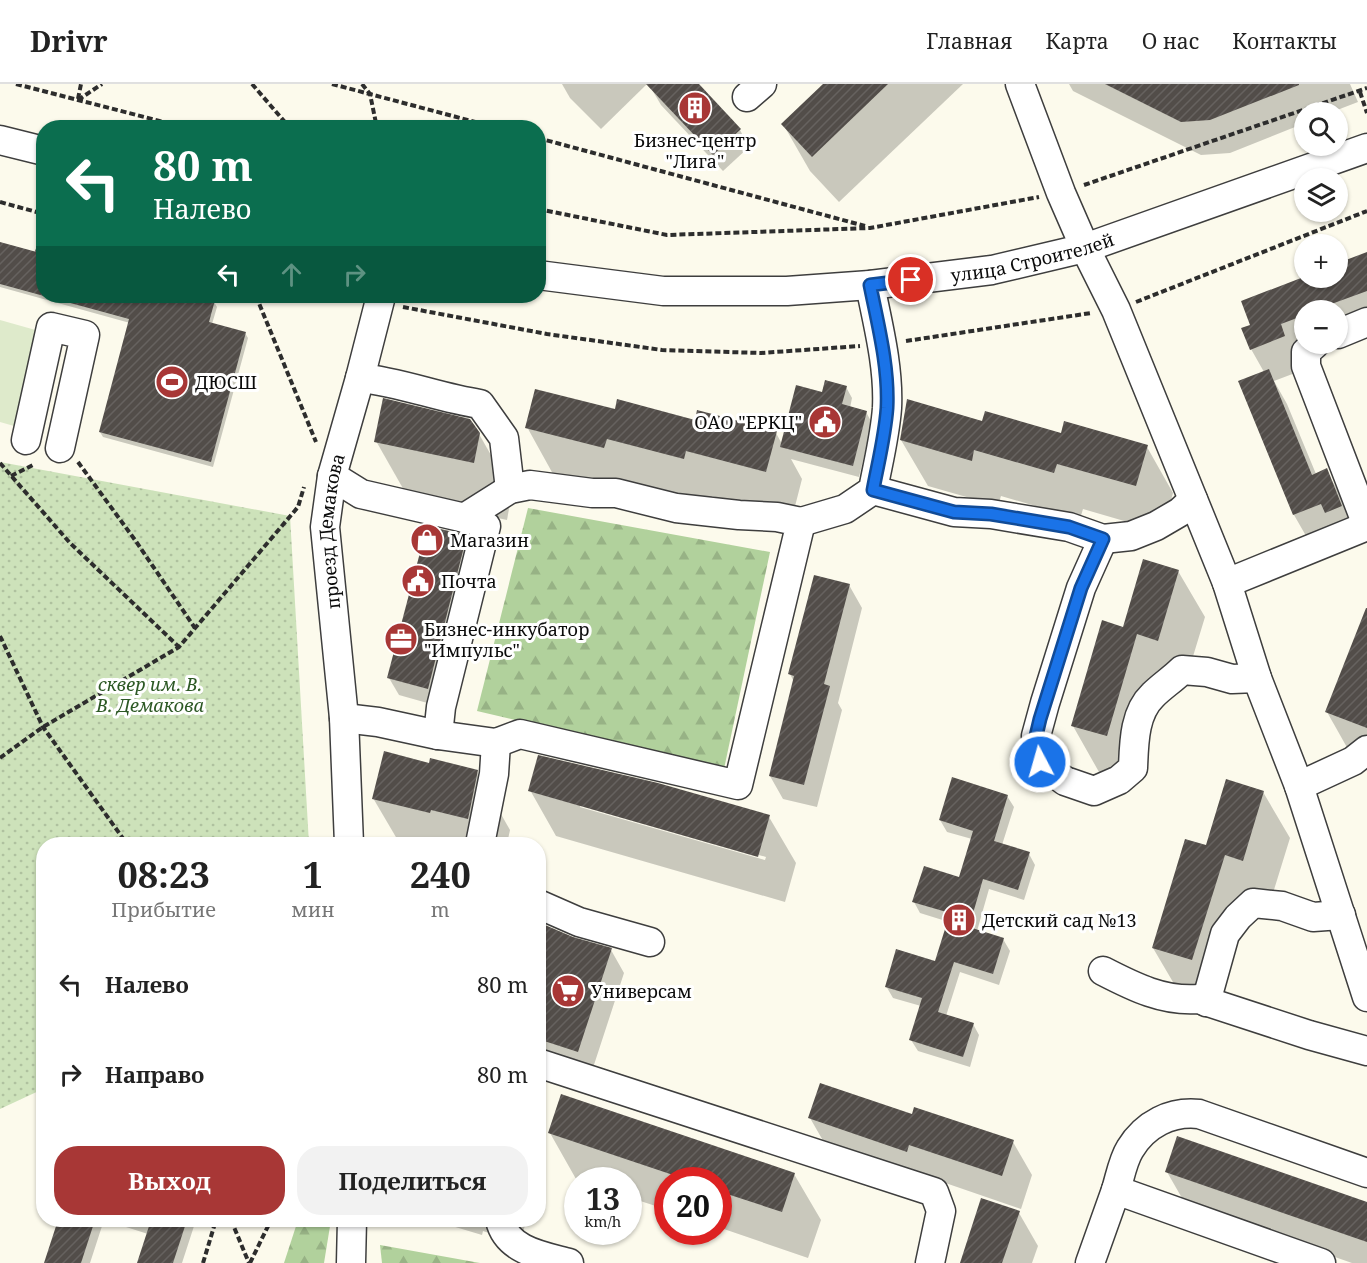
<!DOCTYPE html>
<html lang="ru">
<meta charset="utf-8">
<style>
:root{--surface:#fff;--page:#f2f2f2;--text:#222;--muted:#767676;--line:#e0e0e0;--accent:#a83736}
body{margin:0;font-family:"Noto Serif",serif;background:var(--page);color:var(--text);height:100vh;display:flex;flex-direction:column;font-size:22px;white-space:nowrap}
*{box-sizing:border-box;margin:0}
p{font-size:20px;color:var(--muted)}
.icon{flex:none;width:33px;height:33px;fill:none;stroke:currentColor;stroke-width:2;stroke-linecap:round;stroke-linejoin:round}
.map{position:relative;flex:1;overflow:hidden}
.drawer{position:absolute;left:36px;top:753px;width:510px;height:390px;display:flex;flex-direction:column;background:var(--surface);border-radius:24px;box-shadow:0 2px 4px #0004}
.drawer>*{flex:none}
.hud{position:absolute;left:36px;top:36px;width:510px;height:183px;border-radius:24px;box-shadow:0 2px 4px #0004;background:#0b6e4f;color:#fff;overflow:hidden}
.fabs{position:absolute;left:1294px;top:18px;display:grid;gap:12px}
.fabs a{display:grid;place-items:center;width:54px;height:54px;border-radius:50%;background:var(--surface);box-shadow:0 2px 4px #0004;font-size:30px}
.speed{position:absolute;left:564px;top:1083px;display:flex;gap:12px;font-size:30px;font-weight:700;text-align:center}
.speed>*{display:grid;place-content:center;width:78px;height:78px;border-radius:50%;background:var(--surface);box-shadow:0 2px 4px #0004;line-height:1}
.speed small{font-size:15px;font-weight:400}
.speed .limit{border:9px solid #d22;background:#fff;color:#111}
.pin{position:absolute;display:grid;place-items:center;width:51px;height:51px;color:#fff;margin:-26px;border:3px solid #fff;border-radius:50%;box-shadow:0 2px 6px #0007}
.me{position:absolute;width:66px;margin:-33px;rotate:354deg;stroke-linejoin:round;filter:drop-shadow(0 0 4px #0008)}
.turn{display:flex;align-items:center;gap:21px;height:126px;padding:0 18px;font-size:27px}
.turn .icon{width:78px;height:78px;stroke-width:2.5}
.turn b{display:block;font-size:42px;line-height:51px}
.lanes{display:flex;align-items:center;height:57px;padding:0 18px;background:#0003;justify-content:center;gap:30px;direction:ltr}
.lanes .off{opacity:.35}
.eta{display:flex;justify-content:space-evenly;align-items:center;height:102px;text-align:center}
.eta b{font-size:36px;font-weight:700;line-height:42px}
.button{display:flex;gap:12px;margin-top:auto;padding:12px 18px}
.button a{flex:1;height:69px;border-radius:24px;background:var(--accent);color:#fff;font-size:24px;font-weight:700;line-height:69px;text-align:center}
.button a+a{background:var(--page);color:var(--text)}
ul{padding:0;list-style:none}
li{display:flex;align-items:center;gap:18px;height:90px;padding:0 18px}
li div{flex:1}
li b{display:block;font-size:22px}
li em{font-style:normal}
header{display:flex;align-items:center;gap:36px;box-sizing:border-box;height:84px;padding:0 30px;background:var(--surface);border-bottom:2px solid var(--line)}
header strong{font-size:28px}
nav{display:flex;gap:33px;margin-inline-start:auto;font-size:21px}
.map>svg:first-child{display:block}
</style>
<header>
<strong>Drivr</strong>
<nav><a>Главная</a><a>Карта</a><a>О нас</a><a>Контакты</a></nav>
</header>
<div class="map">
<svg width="1367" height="1179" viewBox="0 0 1367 1179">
<defs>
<pattern id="forest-firs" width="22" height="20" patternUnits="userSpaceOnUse" patternTransform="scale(1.5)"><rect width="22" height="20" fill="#b1d19c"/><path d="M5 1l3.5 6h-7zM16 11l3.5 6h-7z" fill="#97b285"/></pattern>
<pattern id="park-dots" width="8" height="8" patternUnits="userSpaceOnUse" patternTransform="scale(1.5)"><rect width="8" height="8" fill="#cde2ba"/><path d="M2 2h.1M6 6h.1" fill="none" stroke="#afc19f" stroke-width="1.8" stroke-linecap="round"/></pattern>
<pattern id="building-hatch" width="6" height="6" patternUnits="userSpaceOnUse" patternTransform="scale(1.5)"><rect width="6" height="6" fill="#524d49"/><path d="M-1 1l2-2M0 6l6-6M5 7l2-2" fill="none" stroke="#66625f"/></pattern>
</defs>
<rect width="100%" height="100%" fill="#fcfaec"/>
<g fill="url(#forest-firs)">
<polygon points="528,424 770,468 724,685 477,627"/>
<polygon points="298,1136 331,1136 324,1179 284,1179"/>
<polygon points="380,1161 480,1179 382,1179"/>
</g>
<polygon fill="url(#park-dots)" points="0,378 290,432 309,760 44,760 43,1005 0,1025"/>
<polygon fill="#deeacb" points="0,236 39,247 14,342 0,338"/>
<g fill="#0003" fill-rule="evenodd">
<polygon points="562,0 647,0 601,45 570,14"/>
<polygon points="655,0 697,0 740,46 749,63 723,87 661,21 651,4"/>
<polygon points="825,0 963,0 839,118 810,87 783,40"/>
<polygon points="1069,0 1350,0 1358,18 1332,28 1305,28 1305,39 1230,69 1201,71 1073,7"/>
<polygon points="0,160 44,212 191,212 214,218 217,223 212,240 245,249 248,254 213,383 103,353 100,348 130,239 0,203"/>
<polygon points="1367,169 1367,247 1338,258 1338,226 1305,226 1305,260 1335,260 1298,274 1303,286 1274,297 1287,320 1316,390 1326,386 1345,419 1360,456 1313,464 1294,431 1240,298 1264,288 1251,265 1252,242 1243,218 1305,193 1338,194 1338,181"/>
<polygon points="846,303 852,314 850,324 866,328 872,339 859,393 791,375 802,395 792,434 712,412 710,421 631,410 553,390 527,343 616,327 776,349 782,360 823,309"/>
<polygon points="984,339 1147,363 1173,409 1162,448 1083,425 1080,435 1001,412 998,422 928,402 901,356"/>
<polygon points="479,350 512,408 507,436 409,415 376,357"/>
<polygon points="466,453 476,470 438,622 399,611 389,594"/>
<polygon points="1178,487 1205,533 1184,602 1163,596 1133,698 1099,688 1073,642 1124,545"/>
<polygon points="849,501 862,524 838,619 842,626 817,723 783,715 770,692 794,598 790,590"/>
<polygon points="1367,538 1367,679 1353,674 1327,628"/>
<polygon points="477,688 510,746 507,760 400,760 373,714"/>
<path d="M530,706l239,27 27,46 -11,39 -229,-66zM581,720l185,53 -1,3 -185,-53z"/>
<polygon points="1263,708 1290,754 1269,822 1251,816 1219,922 1180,910 1153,864 1207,763"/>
<polygon points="1007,712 1014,723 1002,761 1029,770 1035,781 1024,816 989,805 977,847 1003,855 1010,867 999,901 960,888 946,932 973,940 979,951 970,983 918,967 911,956 921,922 893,914 886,902 936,878 949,838 920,829 914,818 960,795 972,755 947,748 940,736"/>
<polygon points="538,839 572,855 611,866 624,889 591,990 538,972"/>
<polygon points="913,1032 1013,1058 1032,1091 1021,1125 928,1093 829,1067 810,1034"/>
<polygon points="550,1049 794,1090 821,1136 808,1174 718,1143 718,1096 668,1096 668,1126 628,1113 628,1096 576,1095"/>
<polygon points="1167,1088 1367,1120 1367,1179 1352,1179 1186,1121"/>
<polygon points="1019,1129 1038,1162 1032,1179 961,1179"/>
<polygon points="60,1136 196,1136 182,1179 139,1179 148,1150 104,1136 90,1179 46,1179"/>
<polygon points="432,1136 527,1136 519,1159 483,1147 482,1151"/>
</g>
<g fill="url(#building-hatch)">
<polygon points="646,0 699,0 741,45 713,71"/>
<polygon points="823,0 888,0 812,73 781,40"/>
<polygon points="1105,0 1299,0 1299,1 1210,36 1181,38"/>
<polygon points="0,158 44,170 44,212 0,200"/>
<polygon points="1367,168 1367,207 1315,226 1305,226 1305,231 1281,240 1285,252 1250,266 1241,244 1250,241 1241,217 1301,194 1338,194 1338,179"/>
<polygon points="64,212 197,212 215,216 209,238 246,248 211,378 99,348 129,235 63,217"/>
<polygon points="1269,285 1312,391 1327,384 1342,422 1325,429 1321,420 1293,431 1238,297"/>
<polygon points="825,296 847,302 842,320 867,327 853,382 780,363 796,301 822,308"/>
<polygon points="535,305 615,325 617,315 695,336 697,326 777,347 766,388 686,367 684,375 607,355 604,364 525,344"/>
<polygon points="383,314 470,335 480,349 474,379 374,358"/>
<polygon points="907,315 982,337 985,327 1061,349 1064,337 1148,361 1136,402 1057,380 1054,389 974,366 972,377 900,356"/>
<polygon points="427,442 467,451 428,605 387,594"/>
<polygon points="1143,475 1179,486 1158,557 1137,550 1107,652 1071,642 1102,536 1123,543"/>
<polygon points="814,491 850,500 824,600 830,602 804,701 769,692 794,592 788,590"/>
<polygon points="1366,524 1367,524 1367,644 1325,628"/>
<polygon points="384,667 429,679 430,674 478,686 468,735 431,726 430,729 372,715"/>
<polygon points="538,671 658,699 770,731 758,773 528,707"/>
<polygon points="952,693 1008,711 994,757 1030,768 1018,806 983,795 969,843 1004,854 993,890 954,878 938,928 974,939 963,973 909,956 922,914 885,903 896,865 935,877 950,829 912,818 924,782 959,793 973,747 939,736"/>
<polygon points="1226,695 1264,707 1243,777 1225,771 1192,876 1152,864 1185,755 1206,761"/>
<polygon points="538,838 573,853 612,864 578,968 538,955"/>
<polygon points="820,999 912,1030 914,1023 1014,1056 1002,1092 909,1061 907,1068 808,1034"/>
<polygon points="561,1010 795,1089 782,1128 718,1107 718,1096 688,1096 548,1049"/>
<polygon points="1177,1052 1367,1118 1367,1158 1165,1088"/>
<polygon points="981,1114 1020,1127 1002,1179 960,1179"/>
<polygon points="58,1136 95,1136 81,1179 44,1179"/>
<polygon points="151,1136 187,1136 173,1179 137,1179"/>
</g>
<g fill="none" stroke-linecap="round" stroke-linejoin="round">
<g stroke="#3e3e3e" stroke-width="31">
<g id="minor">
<polyline points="1020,0 1061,109 1085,164 1116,226 1227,499 1257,594 1299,702 1367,913"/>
<polyline points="747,13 762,0"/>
<polyline points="0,56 44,67"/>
<path id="s1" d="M538,191l125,16h124l83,-6 122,-15 93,-22 282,-100"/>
<polyline points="1338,250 1367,238"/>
<polyline points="1315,260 1306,268 1306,282 1367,441"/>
<path d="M360,294c41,4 79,20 120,26l24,34 6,51"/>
<polyline points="26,356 51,243 85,251 60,364"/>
<polyline points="332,392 361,410 478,437 486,442 441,623 438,651 378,638 344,634"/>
<polyline points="873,406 954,428 991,430 1069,443 1103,455 1131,452 1156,442 1180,428 1193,416"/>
<path d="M801,438l44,-13 28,-19c5,-27 12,-54 14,-82 2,-41 -9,-83 -17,-123"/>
<path d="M1103,455l-22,49 -36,115 -9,33 4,26 25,19 29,10 25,-11 14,-12c1,-25 1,-55 20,-73 9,-9 20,-16 29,-25l25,2 25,7 25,-1"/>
<polyline points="1227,499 1367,442"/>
<polyline points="438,651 496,659 520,650 738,701 801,438 777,433 739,431 676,424 616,409 592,409 530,401 510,405 464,434"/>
<polyline points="1299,702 1353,677 1367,666"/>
<path id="s2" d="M349,760l-5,-126 -19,-191 7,-51 28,-98 21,-82"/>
<polyline points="480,760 494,690 496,659"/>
<polyline points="538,820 579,838 650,858"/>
<path d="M1103,887c31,16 61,31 96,28l110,36 58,16"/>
<polyline points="1206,918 1225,850 1238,833 1253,819 1282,822 1313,833 1341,831"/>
<polyline points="538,979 934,1108 941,1127 930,1179"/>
<path d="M1116,1106c4,-13 7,-30 14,-41 15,-25 41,-38 69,-35l168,59"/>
<path d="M500,1136c7,31 43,36 69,43"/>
<polyline points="351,1179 352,1136"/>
<polyline points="1090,1179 1116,1106 1321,1179"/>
</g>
</g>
<g stroke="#2d2d2d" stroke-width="4" stroke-dasharray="6 3" stroke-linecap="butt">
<polyline points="16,0 187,44"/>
<polyline points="252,0 290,44"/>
<polyline points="332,0 498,44"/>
<polyline points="362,0 370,10 377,44"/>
<polyline points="1360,8 1367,29"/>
<polyline points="78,15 81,0"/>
<polyline points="78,16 102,0"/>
<polyline points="538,54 865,142"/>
<polyline points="1084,101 1367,4"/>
<polyline points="0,118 44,130"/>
<polyline points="538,125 667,151 870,144 1039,113"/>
<polyline points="37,168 44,145"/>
<polyline points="256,212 316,358"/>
<polyline points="1136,218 1367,127"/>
<polyline points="403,223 547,250 662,266 761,269 860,262"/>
<polyline points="906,257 1091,229"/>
<polyline points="78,378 135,456 195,544"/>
<polyline points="0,379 70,459 179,563"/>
<polyline points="11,392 35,380"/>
<polyline points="0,552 43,643 127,760"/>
<polyline points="0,674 43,643 179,563 298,423 304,403"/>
<polyline points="231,1136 249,1179"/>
<polyline points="203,1179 216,1136"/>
<polyline points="250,1179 271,1136"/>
</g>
<use href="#minor" stroke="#fff" stroke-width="28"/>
</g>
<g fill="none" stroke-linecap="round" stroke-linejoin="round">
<g stroke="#114b97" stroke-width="15">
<path id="route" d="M911,196l-41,5c8,40 19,82 17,123 -2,28 -9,55 -14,82l81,22 37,2 78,13 34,12 -22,49 -41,131 -4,17 4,26"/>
</g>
<use href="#route" stroke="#1a73e8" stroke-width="10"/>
</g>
<defs>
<g id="building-disc" transform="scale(1.725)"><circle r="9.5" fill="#a83736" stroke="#fff"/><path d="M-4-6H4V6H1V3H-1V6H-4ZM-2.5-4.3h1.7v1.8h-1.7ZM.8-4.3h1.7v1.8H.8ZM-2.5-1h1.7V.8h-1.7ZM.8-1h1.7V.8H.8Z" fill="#fff"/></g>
<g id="stadium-disc" transform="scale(1.725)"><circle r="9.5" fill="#a83736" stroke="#fff"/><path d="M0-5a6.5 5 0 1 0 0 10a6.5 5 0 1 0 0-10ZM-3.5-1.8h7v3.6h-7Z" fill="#fff"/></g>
<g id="civic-disc" transform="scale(1.725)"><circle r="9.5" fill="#a83736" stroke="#fff"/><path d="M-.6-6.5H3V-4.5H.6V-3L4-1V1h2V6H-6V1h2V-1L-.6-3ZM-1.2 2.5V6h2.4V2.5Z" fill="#fff"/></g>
<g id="shop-disc" transform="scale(1.725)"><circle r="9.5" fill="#a83736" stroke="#fff"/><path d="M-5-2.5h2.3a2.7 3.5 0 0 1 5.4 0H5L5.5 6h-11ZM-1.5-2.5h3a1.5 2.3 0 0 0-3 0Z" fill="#fff"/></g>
<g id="office-disc" transform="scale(1.725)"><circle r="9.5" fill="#a83736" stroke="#fff"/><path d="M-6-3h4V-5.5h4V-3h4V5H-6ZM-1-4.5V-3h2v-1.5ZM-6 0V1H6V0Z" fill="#fff"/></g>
<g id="supermarket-disc" transform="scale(1.725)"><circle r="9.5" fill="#a83736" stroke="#fff"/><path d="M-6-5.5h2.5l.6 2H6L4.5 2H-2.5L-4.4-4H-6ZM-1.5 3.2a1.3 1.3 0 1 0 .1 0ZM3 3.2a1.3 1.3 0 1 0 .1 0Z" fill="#fff"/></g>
</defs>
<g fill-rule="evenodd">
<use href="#building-disc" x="695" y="24"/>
<use href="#stadium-disc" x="172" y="298"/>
<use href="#civic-disc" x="825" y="338"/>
<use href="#shop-disc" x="427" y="456"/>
<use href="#civic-disc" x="418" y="497"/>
<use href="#office-disc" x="401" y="555"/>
<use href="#building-disc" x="959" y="836"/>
<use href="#supermarket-disc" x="568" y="907"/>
</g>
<g text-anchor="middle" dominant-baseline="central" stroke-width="6" stroke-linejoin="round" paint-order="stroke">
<g font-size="18" fill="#0b0b0b" stroke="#fff" text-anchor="start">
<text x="695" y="56" text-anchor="middle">Бизнес-центр<tspan x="695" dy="21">"Лига"</tspan></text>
<text x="195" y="298">ДЮСШ</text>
<text x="802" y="338" text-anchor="end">ОАО "ЕРКЦ"</text>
<text x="450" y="456">Магазин</text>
<text x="441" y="497">Почта</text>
<text x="424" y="545">Бизнес-инкубатор<tspan x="424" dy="21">"Импульс"</tspan></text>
<text x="982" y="836">Детский сад №13</text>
<text x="591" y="907">Универсам</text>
</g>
<g font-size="18" fill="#0b0b0b" stroke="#fff">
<text stroke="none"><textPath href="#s1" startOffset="498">улица Строителей</textPath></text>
<text stroke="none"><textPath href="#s2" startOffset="314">проезд Демакова</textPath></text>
</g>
<g font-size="18" font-style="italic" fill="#2d5925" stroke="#fff">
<text x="150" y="600">сквер им. В.<tspan x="150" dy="21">В. Демакова</tspan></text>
</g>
</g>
</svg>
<div class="fabs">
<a><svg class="icon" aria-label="search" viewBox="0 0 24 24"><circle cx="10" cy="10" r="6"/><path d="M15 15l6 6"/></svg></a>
<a><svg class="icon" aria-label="layers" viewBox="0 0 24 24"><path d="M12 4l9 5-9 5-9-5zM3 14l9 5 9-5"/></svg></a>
<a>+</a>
<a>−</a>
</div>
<div class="speed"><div>13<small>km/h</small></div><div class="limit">20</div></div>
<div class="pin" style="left:911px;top:196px;background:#d93025"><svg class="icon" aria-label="arrive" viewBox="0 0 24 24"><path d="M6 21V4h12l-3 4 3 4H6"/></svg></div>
<svg class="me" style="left:1040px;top:678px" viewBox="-20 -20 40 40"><circle r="17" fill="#1a73e8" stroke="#fff" stroke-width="3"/><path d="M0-11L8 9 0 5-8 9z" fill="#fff"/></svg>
<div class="hud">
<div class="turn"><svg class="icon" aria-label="left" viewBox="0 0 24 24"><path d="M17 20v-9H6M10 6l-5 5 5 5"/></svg><div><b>80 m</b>Налево</div></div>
<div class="lanes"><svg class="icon" aria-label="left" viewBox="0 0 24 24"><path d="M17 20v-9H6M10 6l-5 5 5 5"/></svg><svg class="icon off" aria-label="ahead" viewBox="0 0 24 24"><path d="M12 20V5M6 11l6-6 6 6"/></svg><svg class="icon off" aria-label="right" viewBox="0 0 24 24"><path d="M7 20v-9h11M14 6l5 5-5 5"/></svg></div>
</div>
<section class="drawer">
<div class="eta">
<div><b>08:23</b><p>Прибытие</p></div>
<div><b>1</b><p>мин</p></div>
<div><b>240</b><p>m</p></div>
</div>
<ul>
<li><svg class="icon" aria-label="left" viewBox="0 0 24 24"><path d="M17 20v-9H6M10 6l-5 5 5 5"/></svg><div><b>Налево</b></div><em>80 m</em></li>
<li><svg class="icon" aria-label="right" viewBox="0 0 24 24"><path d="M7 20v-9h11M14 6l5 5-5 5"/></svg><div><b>Направо</b></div><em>80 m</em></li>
</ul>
<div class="button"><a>Выход</a><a>Поделиться</a></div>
</section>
</div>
